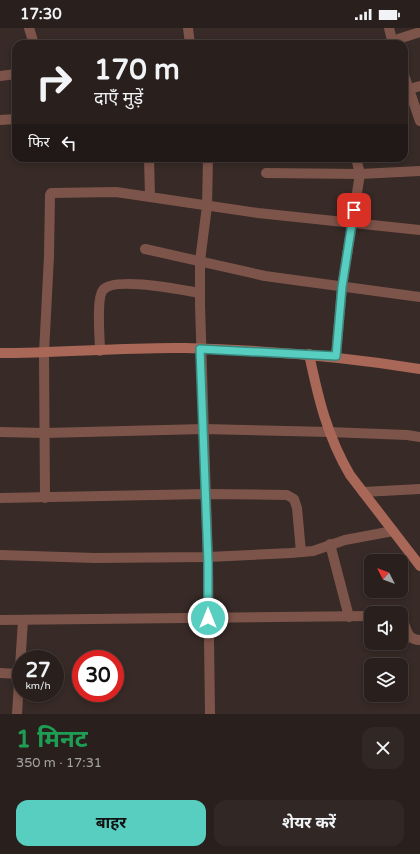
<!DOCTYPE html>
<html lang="hi">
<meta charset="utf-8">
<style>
:root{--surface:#29201d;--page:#312826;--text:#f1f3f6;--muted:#a5a3a4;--line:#453e3b;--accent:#58cec0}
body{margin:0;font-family:"Varela Round","Noto Sans Devanagari",sans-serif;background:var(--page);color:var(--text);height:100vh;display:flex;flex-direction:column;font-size:15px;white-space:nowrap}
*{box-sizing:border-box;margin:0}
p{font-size:13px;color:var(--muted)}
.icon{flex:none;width:22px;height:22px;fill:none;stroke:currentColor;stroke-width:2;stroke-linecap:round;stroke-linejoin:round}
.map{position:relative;height:686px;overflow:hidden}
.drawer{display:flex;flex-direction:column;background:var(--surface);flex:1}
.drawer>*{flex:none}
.banner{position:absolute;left:12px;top:12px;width:396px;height:122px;border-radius:12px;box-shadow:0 2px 6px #0003,0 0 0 1px var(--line);background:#29201d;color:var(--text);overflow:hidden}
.needle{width:26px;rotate:312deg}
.controls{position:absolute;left:364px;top:526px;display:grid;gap:8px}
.controls a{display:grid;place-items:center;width:44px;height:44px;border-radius:8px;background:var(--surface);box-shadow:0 2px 6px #0003,0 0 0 1px var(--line);font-size:20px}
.speed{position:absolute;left:12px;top:622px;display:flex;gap:8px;font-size:20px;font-weight:700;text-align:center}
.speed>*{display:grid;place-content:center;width:52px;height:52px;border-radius:50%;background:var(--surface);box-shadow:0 2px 6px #0003,0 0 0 1px var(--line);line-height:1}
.speed small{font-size:10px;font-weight:400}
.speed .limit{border:6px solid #d22;background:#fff;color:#111}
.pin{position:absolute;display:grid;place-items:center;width:34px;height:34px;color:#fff;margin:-17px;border-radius:8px;box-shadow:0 2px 6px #0006}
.me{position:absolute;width:44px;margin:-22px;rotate:0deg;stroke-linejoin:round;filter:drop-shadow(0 0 3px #0008)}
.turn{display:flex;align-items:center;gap:14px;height:84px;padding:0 16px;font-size:18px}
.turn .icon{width:52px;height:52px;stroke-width:2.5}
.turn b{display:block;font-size:28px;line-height:34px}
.then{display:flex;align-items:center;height:38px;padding:0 16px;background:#0003;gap:8px;font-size:15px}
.round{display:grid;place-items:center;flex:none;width:42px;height:42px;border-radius:12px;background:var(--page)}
.headline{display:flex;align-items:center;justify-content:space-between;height:68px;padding:0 16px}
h1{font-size:24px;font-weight:700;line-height:30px;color:#1e9e55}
.primary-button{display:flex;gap:8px;margin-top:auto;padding:8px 16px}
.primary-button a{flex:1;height:46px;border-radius:12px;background:var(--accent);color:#111;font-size:16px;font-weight:700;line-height:46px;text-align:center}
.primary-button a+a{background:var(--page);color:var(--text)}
.status{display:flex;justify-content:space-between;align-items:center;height:28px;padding:0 20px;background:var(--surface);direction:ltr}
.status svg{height:11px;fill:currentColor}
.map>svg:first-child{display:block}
</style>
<div class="status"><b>17:30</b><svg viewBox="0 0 49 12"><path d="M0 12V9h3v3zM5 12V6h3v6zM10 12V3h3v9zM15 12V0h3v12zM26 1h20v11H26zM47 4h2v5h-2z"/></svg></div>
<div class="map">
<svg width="420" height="686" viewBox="0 0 420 686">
<rect width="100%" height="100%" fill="#372a27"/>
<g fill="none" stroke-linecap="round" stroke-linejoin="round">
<g stroke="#7d5449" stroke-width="10">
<polyline points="29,0 34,16"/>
<polyline points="188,0 190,16"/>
<polyline points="389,0 393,16"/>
<polyline points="392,13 420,4"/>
<polyline points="404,47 420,93"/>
<polyline points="0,48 16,46"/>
<polyline points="409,61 420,58"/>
<polyline points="0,92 16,91"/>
<polyline points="149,130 150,169"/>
<polyline points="208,130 207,178 200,233 200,277 208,534 210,686"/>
<polyline points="266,145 360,146 420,143"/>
<polyline points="145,221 265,248 420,269"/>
<path d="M100,323c0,-11 -4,-53 3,-61 11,-14 79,0 97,3"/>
<polyline points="336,328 342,259 360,146 356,130"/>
<polyline points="0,404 45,405 204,401 329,404 407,407 420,409"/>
<polyline points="363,464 420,461"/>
<polyline points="0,470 206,466 287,467 294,471 297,480 301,524"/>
<polyline points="45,470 44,325 49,228 50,167 51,165 116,164 258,185 420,202"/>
<polyline points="330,516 349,589"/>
<polyline points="0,527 95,530 208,529 291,525 313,523 345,512 393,503"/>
<path d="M401,589c6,9 4,23 19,23"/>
<polyline points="0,592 371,588"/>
<polyline points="0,645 19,646"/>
<polyline points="17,686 23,592"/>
</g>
<g stroke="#a96757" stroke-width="10">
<path d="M0,325c62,0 123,-6 185,-5 80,2 156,8 235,21"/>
<path d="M309,326c9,43 18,82 41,121l70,91"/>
</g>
</g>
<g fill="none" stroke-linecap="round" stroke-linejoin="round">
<g stroke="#39867d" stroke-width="10">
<polyline id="route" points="208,590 208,534 200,321 336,328 342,259 354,182"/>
</g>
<use href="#route" stroke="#58cec0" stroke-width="7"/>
</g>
</svg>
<div class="controls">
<a><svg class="needle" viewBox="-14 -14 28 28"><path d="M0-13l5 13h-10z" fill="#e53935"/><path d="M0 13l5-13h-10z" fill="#a5a3a4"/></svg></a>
<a><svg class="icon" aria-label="sound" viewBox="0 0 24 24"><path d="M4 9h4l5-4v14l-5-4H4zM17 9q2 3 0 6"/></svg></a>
<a><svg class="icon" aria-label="layers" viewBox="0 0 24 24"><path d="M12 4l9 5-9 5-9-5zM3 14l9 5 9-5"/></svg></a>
</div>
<div class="speed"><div>27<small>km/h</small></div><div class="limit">30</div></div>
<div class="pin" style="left:354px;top:182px;background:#d93025"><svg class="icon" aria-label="arrive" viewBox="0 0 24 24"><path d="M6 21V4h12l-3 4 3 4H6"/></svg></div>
<svg class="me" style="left:208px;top:590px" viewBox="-20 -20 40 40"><circle r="17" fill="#58cec0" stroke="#fff" stroke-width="3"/><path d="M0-11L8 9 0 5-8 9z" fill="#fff"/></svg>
<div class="banner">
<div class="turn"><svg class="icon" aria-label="right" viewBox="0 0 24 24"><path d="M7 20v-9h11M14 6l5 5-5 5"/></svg><div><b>170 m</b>दाएँ मुड़ें</div></div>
<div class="then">फिर<svg class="icon" aria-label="left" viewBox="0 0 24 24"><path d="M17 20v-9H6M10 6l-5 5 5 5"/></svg></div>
</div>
</div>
<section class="drawer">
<div class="headline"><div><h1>1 मिनट</h1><p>350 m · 17:31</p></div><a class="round"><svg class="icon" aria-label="close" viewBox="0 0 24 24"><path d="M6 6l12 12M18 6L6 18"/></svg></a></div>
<div class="primary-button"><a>बाहर</a><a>शेयर करें</a></div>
</section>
